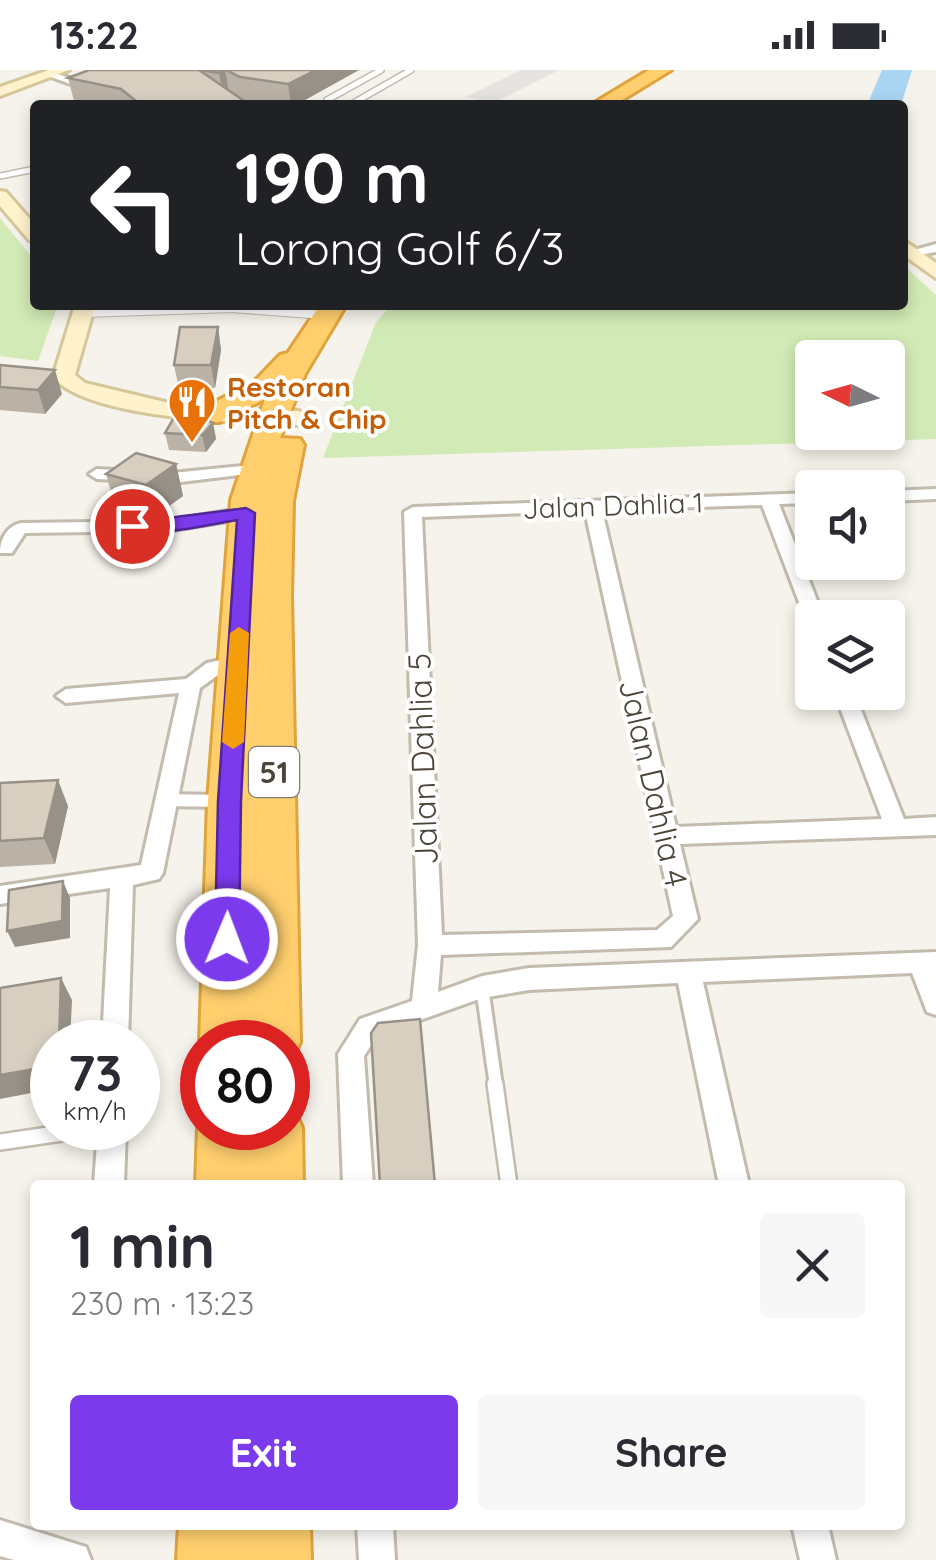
<!DOCTYPE html>
<meta charset="utf-8">
<style>
:root{--surface:#fff;--page:#f7f7f7;--text:#2b2b33;--muted:#7c7c81;--accent:#7c3aed}
body{margin:0;font-family:Quicksand,sans-serif;background:var(--page);color:var(--text);height:100vh;display:flex;flex-direction:column;font-size:38px;white-space:nowrap}
*{box-sizing:border-box;margin:0}
p{font-size:32px;color:var(--muted)}
.icon{flex:none;width:55px;height:55px;fill:none;stroke:currentColor;stroke-width:2;stroke-linecap:round;stroke-linejoin:round}
.map{position:relative;flex:1;overflow:hidden}
.details{position:absolute;left:30px;top:1110px;width:875px;height:350px;display:flex;flex-direction:column;background:var(--surface);border-radius:10px;box-shadow:0 5px 15px #0003}
.details>*{flex:none}
.banner{position:absolute;left:30px;top:30px;width:878px;height:210px;border-radius:10px;box-shadow:0 5px 15px #0003;background:#202124;color:#fff;overflow:hidden}
.needle{width:65px;rotate:275deg}
.tools{position:absolute;left:795px;top:270px;display:grid;gap:20px}
.tools a{display:grid;place-items:center;width:110px;height:110px;border-radius:10px;background:var(--surface);box-shadow:0 5px 15px #0003;font-size:50px}
.speed{position:absolute;left:30px;top:950px;display:flex;gap:20px;font-size:50px;font-weight:700;text-align:center}
.speed>*{display:grid;place-content:center;width:130px;height:130px;border-radius:50%;background:var(--surface);box-shadow:0 5px 15px #0003;line-height:1}
.speed small{font-size:25px;font-weight:400}
.speed .limit{border:15px solid #d22;background:#fff;color:#111}
.pin{position:absolute;display:grid;place-items:center;width:85px;height:85px;color:#fff;margin:-42px;border:5px solid #fff;border-radius:50%;box-shadow:0 2px 10px #0007}
.me{position:absolute;width:110px;margin:-55px;rotate:1deg;stroke-linejoin:round;filter:drop-shadow(0 0 8px #0008)}
.turn{display:flex;align-items:center;gap:35px;height:210px;padding:0 40px;font-size:45px}
.turn .icon{width:130px;height:130px;stroke-width:2.5}
.turn b{display:block;font-size:70px;line-height:85px}
.round{display:grid;place-items:center;flex:none;width:105px;height:105px;border-radius:10px;background:var(--page)}
.head{display:flex;align-items:center;justify-content:space-between;height:170px;padding:0 40px}
h1{font-size:60px;font-weight:700;line-height:75px}
.primary-button{display:flex;gap:20px;margin-top:auto;padding:20px 40px}
.primary-button a{flex:1;height:115px;border-radius:10px;background:var(--accent);color:#fff;font-size:40px;font-weight:700;line-height:115px;text-align:center}
.primary-button a+a{background:var(--page);color:var(--text)}
.status{display:flex;justify-content:space-between;align-items:center;height:70px;padding:0 50px;background:var(--surface);direction:ltr}
.status svg{height:28px;fill:currentColor}
.map>svg:first-child{display:block}
</style>
<div class="status"><b>13:22</b><svg viewBox="0 0 49 12"><path d="M0 12V9h3v3zM5 12V6h3v6zM10 12V3h3v9zM15 12V0h3v12zM26 1h20v11H26zM47 4h2v5h-2z"/></svg></div>
<div class="map">
<svg width="936" height="1490" viewBox="0 0 936 1490">
<rect width="100%" height="100%" fill="#f6f3ec"/>
<g fill="#d2eab5" fill-rule="evenodd">
<polygon points="0,148 35,191 35,235 58,235 38,291 0,286"/>
<path d="M903,195l33,30v144l-613,19 53,-136 16,-17h510zM812,288h76v74h-76z"/>
</g>
<polygon fill="#e5e3e0" points="521,0 559,0 493,33 466,27"/>
<polygon fill="#a9d4f2" points="882,0 912,0 901,35 867,35"/>
<g fill="none" stroke-linecap="round" stroke-linejoin="round">
<g stroke="#c2bbae" stroke-width="8">
<g id="lane-far3">
<polyline points="327,35 327,30 381,0"/>
<polyline points="350,35 411,0"/>
<polyline points="0,106 35,99"/>
</g>
</g>
<g stroke="#c2bbae" stroke-width="10">
<polyline id="lane-far2" points="84,243 231,238 325,245"/>
</g>
<g stroke="#c2bbae" stroke-width="18">
<g id="lane-far1">
<polyline points="166,730 220,731"/>
<polyline points="482,917 496,1016"/>
</g>
</g>
<g stroke="#c2bbae" stroke-width="20">
<g id="lane">
<polyline points="495,1014 509,1115"/>
<polyline points="0,1072 96,1058"/>
</g>
</g>
<g stroke="#c2bbae" stroke-width="6">
<g id="street">
<polygon points="110,0 125,0 76,16 43,4 48,1 76,10"/>
<polygon points="936,174 936,182 913,186 907,182"/>
<polygon points="242,396 250,401 248,404 172,413 97,409 89,404 97,399 172,403"/>
<polygon points="936,419 936,429 888,431 888,421"/>
<path d="M812,423v10l-33,1 45,114h-12v5l-7,-5 -43,-113 -160,5 74,317 206,-8 -48,-127h20l50,127 32,-2v18l-256,9 18,75 -27,28 -230,8 -3,37 44,-16 47,-8 407,-16v63l-9,-3 -15,-39 -209,9 46,203h-30l-41,-202 -149,7 -47,8 -104,37 -14,21 9,129h-30l-5,-131 22,-35 52,-18 6,-56 -14,-433 9,-5zM585,441l88,405 -16,14 -215,5 -20,-418z"/>
<path d="M247,438l6,1v8l-87,14 -141,2 -13,20h-12c0,-14 7,-27 21,-30l145,-2z"/>
<polygon points="238,586 245,587 248,592 245,597 221,603 200,618 163,803 159,809 133,815 128,972 102,972 110,818 0,834 0,816 141,795 179,623 66,633 56,626 66,619 186,609 207,593"/>
<polygon points="98,1058 126,1058 124,1115 94,1115"/>
<polygon points="0,1450 86,1477 91,1490 14,1490 0,1486"/>
<polygon points="357,1455 393,1455 395,1490 359,1490"/>
<polygon points="792,1455 828,1455 836,1490 800,1490"/>
</g>
</g>
<g stroke="#d6c79b" stroke-width="6">
<g id="secondary">
<polygon points="49,0 69,0 0,26 0,17"/>
<polygon points="0,121 6,122 35,155 35,171 29,170 0,136"/>
<polygon points="902,169 936,193 936,208 902,184"/>
<path d="M75,235h20l-20,70 10,8 101,24 113,4 11,7 -11,7c-54,-2 -211,-6 -246,-48z"/>
</g>
</g>
<g stroke="#e0a43c" stroke-width="6">
<g id="highway">
<polygon points="649,0 671,0 614,35 591,35"/>
<polygon points="320,235 346,235 305,304 280,368 300,369 304,375 293,431 291,526 300,972 293,988 288,989 288,972 202,972 202,977 200,972 208,731 231,430 265,329 219,352 199,352 194,346 199,340 253,313 280,285 288,283"/>
<polygon points="288,1038 295,1041 302,1058 303,1115 196,1115 198,1058 202,1047 202,1058 288,1058"/>
<polygon points="179,1455 310,1455 311,1490 177,1490"/>
</g>
</g>
<use href="#lane-far3" stroke="#fff" stroke-width="5"/>
<use href="#lane-far2" stroke="#fff" stroke-width="8"/>
<use href="#lane-far1" stroke="#fff" stroke-width="12"/>
<use href="#lane" stroke="#fff" stroke-width="15"/>
<use href="#street" fill="#fff" fill-rule="evenodd"/>
<use href="#secondary" fill="#fff3cd" fill-rule="evenodd"/>
<use href="#highway" fill="#ffcf6e" fill-rule="evenodd"/>
</g>
<g fill="#bab2a6">
<polygon points="89,0 359,0 296,35 274,35 243,30 250,35 91,35 74,31 68,8"/>
<polygon points="218,257 221,280 215,318 179,319 174,295"/>
<polygon points="0,295 62,324 45,344 0,340"/>
<polygon points="213,353 216,369 206,382 169,380 165,363"/>
<polygon points="176,394 183,426 154,447 115,436 106,404"/>
<polygon points="0,713 68,736 55,794 0,797"/>
</g>
<g fill="#979187">
<polygon points="225,0 229,23 223,26 219,3"/>
<polygon points="316,0 359,0 296,35 291,35 288,14"/>
<polygon points="218,257 221,280 215,318 211,295"/>
<polygon points="55,300 62,324 45,344 38,320"/>
<polygon points="213,353 216,369 206,382 202,365"/>
<polygon points="176,394 183,426 154,447 146,415"/>
<polygon points="58,710 68,736 55,794 44,768"/>
<polygon points="63,811 70,828 70,868 15,877 7,861"/>
<polygon points="61,908 72,930 70,972 59,972"/>
<polygon points="52,996 52,1019 0,1029 0,1005"/>
</g>
<g fill="#d8cfc1" stroke="#979187" stroke-width="2.5">
<polygon points="89,0 199,0 250,35 218,35 221,32 207,35 141,35 121,19 68,8"/>
<polygon points="200,0 225,0 219,3"/>
<polygon points="226,0 316,0 288,14 240,7"/>
<polygon points="180,257 218,257 211,295 174,295"/>
<polygon points="0,295 55,300 38,320 0,317"/>
<polygon points="176,344 194,344 213,353 202,365 165,363"/>
<polygon points="136,383 176,394 146,415 106,404"/>
<polygon points="58,710 44,768 0,771 0,713"/>
<polygon points="63,811 62,851 7,861 9,820"/>
<polygon points="61,908 59,972 52,972 52,996 0,1005 0,918"/>
<polygon points="420,949 435,1115 380,1115 371,963 378,953"/>
</g>
<path fill="#7c3aed" stroke="#51269a" stroke-width="2.5" d="M246,438l9,5 -14,288 -2,138 -3,7h-18l-3,-7 3,-138 19,-281c-26,4 -93,21 -114,6 7,-5 105,-15 123,-18z"/>
<polygon fill="#f59e0b" points="239,557 249,563 244,672 233,679 222,672 230,563"/>
<defs>
<g id="restaurant-pin" transform="scale(2.5)"><path d="M0 17L-7.5 6A9.5 9.5 0 1 1 7.5 6Z" fill="#e8710a" stroke="#fff"/><path d="M-5-6h1v4h1v-4h1v4h1v-4h1v5L-1.5 .5V6h-2V.5L-5-1ZM5-6V6H3V1.5H1.5Q1.5-4 5-6Z" fill="#fff"/></g>
</defs>
<g fill-rule="evenodd">
<use href="#restaurant-pin" x="192" y="332"/>
</g>
<g text-anchor="middle" dominant-baseline="central" stroke-width="8" stroke-linejoin="round" paint-order="stroke">
<g font-size="28" font-weight="bold" fill="#c56008" stroke="#fff" text-anchor="start">
<text x="227" y="316">Restoran<tspan x="227" dy="32">Pitch &amp; Chip</tspan></text>
</g>
<g font-size="28" fill="#4b4439" stroke="#fff">
<text transform="translate(613 435) rotate(-2)">Jalan Dahlia 1</text>
</g>
<rect fill="#fff" stroke="#817c74" stroke-width="2.5" x="249" y="677" width="50" height="50" rx="8"/>
<g font-size="30" font-weight="bold" fill="#4b4439">
<text x="274" y="702">51</text>
</g>
<g font-size="32" fill="#4b4439" stroke="#fff">
<text transform="translate(422 689) rotate(-92)">Jalan Dahlia 5</text>
<text transform="translate(654 713) rotate(77)">Jalan Dahlia 4</text>
</g>
</g>
</svg>
<div class="tools">
<a><svg class="needle" viewBox="-14 -14 28 28"><path d="M0-13l5 13h-10z" fill="#e53935"/><path d="M0 13l5-13h-10z" fill="#7c7c81"/></svg></a>
<a><svg class="icon" aria-label="sound" viewBox="0 0 24 24"><path d="M4 9h4l5-4v14l-5-4H4zM17 9q2 3 0 6"/></svg></a>
<a><svg class="icon" aria-label="layers" viewBox="0 0 24 24"><path d="M12 4l9 5-9 5-9-5zM3 14l9 5 9-5"/></svg></a>
</div>
<div class="speed"><div>73<small>km/h</small></div><div class="limit">80</div></div>
<div class="pin" style="left:132px;top:456px;background:#d93025"><svg class="icon" aria-label="arrive" viewBox="0 0 24 24"><path d="M6 21V4h12l-3 4 3 4H6"/></svg></div>
<svg class="me" style="left:227px;top:869px" viewBox="-20 -20 40 40"><circle r="17" fill="#7c3aed" stroke="#fff" stroke-width="3"/><path d="M0-11L8 9 0 5-8 9z" fill="#fff"/></svg>
<div class="banner">
<div class="turn"><svg class="icon" aria-label="left" viewBox="0 0 24 24"><path d="M17 20v-9H6M10 6l-5 5 5 5"/></svg><div><b>190 m</b>Lorong Golf 6/3</div></div>
</div>
<section class="details">
<div class="head"><div><h1>1 min</h1><p>230 m · 13:23</p></div><a class="round"><svg class="icon" aria-label="close" viewBox="0 0 24 24"><path d="M6 6l12 12M18 6L6 18"/></svg></a></div>
<div class="primary-button"><a>Exit</a><a>Share</a></div>
</section>
</div>
